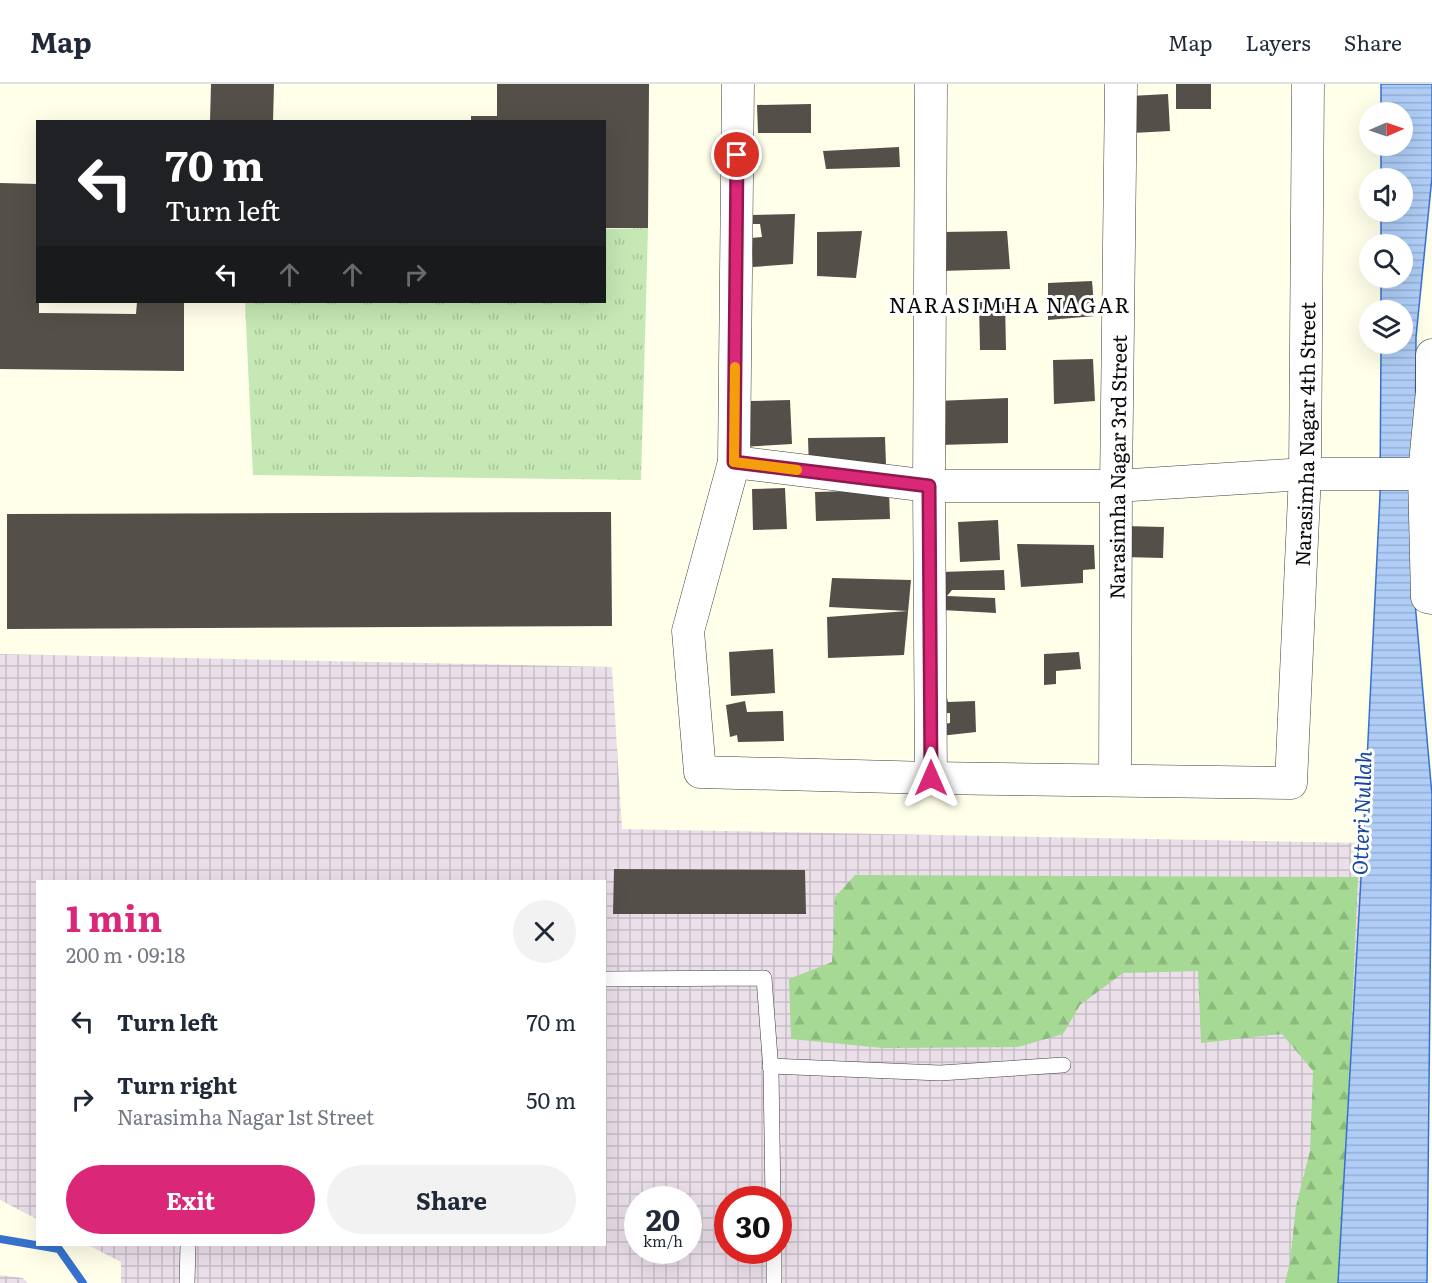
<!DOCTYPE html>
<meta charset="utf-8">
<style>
:root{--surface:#fff;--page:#f2f2f3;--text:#1f2937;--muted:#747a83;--line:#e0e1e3;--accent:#db2777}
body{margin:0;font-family:Literata,serif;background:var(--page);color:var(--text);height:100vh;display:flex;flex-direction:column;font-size:22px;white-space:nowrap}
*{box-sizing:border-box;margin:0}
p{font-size:20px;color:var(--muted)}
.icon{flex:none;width:33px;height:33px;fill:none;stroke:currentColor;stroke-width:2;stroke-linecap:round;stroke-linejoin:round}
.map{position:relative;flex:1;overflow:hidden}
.side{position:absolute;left:36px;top:796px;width:570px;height:366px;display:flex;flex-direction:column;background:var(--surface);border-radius:0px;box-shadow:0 6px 24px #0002}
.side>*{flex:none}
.top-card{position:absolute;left:36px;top:36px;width:570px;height:183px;border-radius:0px;box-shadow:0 6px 24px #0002;background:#202124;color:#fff;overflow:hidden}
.needle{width:39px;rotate:88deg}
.buttons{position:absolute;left:1359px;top:18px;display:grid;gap:12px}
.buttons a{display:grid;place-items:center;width:54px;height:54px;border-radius:50%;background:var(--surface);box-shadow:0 6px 24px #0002;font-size:30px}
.speed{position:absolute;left:624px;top:1102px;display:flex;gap:12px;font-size:30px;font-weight:700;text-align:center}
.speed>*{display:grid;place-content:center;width:78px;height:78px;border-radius:50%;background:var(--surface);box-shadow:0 6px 24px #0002;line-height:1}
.speed small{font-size:15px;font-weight:400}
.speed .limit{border:9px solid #d22;background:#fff;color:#111}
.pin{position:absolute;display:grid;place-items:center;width:51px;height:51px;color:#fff;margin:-26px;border:3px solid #fff;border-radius:50%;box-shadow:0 2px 6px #0007}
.me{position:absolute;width:66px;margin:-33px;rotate:0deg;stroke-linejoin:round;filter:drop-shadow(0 0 4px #0008)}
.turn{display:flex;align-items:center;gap:21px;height:126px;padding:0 30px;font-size:27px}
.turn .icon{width:78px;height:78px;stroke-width:2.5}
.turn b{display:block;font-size:42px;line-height:51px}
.lanes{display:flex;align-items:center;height:57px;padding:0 30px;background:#0003;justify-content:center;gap:30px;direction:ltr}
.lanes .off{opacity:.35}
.round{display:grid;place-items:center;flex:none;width:63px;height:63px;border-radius:32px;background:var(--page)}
.overview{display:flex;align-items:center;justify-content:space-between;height:102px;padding:0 30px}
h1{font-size:36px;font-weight:700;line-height:45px;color:var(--accent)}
.cta{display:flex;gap:12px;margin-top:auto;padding:12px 30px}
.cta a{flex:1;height:69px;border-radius:36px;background:var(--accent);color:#fff;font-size:24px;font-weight:700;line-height:69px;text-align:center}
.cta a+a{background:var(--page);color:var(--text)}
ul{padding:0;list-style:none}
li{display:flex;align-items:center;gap:18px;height:78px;padding:0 30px}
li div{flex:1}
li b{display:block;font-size:22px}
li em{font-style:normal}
header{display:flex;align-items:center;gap:36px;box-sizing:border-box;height:84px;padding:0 30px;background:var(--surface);border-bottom:2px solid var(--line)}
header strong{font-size:28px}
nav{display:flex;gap:33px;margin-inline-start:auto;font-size:21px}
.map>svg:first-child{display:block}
</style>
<header>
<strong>Map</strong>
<nav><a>Map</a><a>Layers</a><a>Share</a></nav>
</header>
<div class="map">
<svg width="1432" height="1199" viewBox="0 0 1432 1199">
<defs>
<pattern id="industrial-grid" width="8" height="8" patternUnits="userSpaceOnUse" patternTransform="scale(1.5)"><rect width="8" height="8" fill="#ebdfea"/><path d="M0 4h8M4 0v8" fill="none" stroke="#c8bec7"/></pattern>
<pattern id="forest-firs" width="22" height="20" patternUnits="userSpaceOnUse" patternTransform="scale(1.5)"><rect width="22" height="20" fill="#a5d994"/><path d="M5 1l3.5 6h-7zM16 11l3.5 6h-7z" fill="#8db97e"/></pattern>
<pattern id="park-tufts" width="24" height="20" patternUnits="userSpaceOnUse" patternTransform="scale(1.5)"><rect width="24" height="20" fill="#c5e8b5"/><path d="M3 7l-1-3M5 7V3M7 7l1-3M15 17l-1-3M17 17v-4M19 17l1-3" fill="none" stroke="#a8c69a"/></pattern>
<pattern id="water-rules" width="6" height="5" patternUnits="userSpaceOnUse" patternTransform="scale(1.5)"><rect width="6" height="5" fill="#afcdf6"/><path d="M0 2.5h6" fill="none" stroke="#95afd2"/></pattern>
</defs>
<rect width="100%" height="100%" fill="#ffffea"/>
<g fill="url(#industrial-grid)" fill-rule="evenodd">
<path d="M0,570l612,13 10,162 741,14 -25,440h-1217v-21l-33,-17h516v-363h-566l-1,337 -37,-19zM638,1116h50v51h-50zM728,1116h50v51h-50z"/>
<polygon points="0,1191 23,1194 28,1199 0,1199"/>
</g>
<polygon fill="url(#forest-firs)" points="855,791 1358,793 1340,1199 1285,1199 1290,1178 1296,1122 1310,1067 1313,987 1282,950 1201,959 1198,887 1123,889 1080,921 1063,950 1018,963 883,964 791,955 789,895 832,878 835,813"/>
<polygon fill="url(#park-tufts)" points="648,144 641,396 253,391 245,218 604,218 605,145"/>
<polygon fill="url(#water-rules)" stroke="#3672cd" stroke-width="1.5" points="1381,0 1432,0 1432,93 1416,253 1414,507 1432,711 1427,1199 1338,1199 1363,759 1380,411 1381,260 1402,260 1402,226 1381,226 1381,194 1402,194 1402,160 1381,160 1381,128 1402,128 1402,94 1381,94 1381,62 1402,62 1402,28 1381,28"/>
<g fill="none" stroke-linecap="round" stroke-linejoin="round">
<polyline stroke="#3672cd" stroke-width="8" points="0,1155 59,1165 83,1199"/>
</g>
<g fill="#544f48">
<polygon points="211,0 274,0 273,38 210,38"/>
<polygon points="497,0 649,0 648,144 604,144 604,38 471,38 471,32 497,32"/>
<rect x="1176" y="0" width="35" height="25"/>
<polygon points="1168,10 1170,47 1132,49 1130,12"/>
<polygon points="811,20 811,49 758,49 757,21"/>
<polygon points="899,63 900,83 826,85 823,67"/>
<polygon points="0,99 38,100 38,218 39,218 39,229 136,230 137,218 184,218 184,287 0,285"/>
<polygon points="795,130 793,180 753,183 751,154 762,153 760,140 750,140 749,131"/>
<polygon points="862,147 856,194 817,192 817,148"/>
<polygon points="1007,147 1010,185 940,187 942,148"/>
<polygon points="1092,197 1095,232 1048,236 1048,199"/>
<polygon points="979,218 1005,218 1006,266 980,266"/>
<polygon points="1093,275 1095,317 1054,320 1053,276"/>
<polygon points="1008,314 1008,359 940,361 937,317"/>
<polygon points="790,316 792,360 742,363 751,317"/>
<polygon points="885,353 886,381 809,384 808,354"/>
<polygon points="785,404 787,445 753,446 752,405"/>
<polygon points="889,406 890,435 816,437 815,408"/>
<polygon points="611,428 612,542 7,545 7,430"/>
<polygon points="998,436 1000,476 960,478 958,438"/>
<polygon points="1124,442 1164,443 1163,474 1123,473"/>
<polygon points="1017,460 1094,461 1095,485 1083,486 1083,499 1021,503"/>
<polygon points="1004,486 1005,506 952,506 947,512 995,514 996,529 942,526 941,488"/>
<polygon points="832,494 911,496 904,571 828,574 827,533 908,527 829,523"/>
<polygon points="773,565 775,609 731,612 729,568"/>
<polygon points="1079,568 1081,585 1056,587 1056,600 1044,601 1044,570"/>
<polygon points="945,605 948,618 975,617 976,648 940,652 938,641 950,639 950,629 938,630"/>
<polygon points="745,617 747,628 783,627 784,657 738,658 737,651 730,653 726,621"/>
<polygon points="614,785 805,786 806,830 613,830"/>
</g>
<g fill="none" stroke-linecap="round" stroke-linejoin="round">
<g stroke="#3e3e3e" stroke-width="16">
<g id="service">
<polyline points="604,895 764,894 771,987 773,1116"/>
<polyline points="770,982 940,989 1063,981"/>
<polyline points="774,1167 774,1199"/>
<polyline points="187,1199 188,1161"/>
</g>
</g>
<g stroke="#3e3e3e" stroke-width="33">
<g id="minor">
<path id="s1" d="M738,0l-4,378 -46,169 12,141 231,6 360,5 14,-309 3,-390"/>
<polyline points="931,0 929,402 931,694"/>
<polyline points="1432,271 1432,307 1424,390 1427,513 1432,514"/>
<polyline points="734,378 929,402 1116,402 1305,390 1424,390"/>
<path id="s2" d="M1115,695l1,-293 5,-402"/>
</g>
</g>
<use href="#service" stroke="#fff" stroke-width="15"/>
<use href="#minor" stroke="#fff" stroke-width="32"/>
</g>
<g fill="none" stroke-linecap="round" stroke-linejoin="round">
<g stroke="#8e194d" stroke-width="15">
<polyline id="route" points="737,71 734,378 929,402 931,694"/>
</g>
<use href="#route" stroke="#db2777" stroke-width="10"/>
<polyline stroke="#f59e0b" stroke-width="10" points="735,283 734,378 797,386"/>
</g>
<g text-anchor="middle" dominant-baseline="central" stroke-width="6" stroke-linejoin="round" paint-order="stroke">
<g font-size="20" fill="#0b0b0b" stroke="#fff">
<text stroke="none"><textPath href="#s1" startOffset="1635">Narasimha Nagar 4th Street</textPath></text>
<text stroke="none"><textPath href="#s2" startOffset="312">Narasimha Nagar 3rd Street</textPath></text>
</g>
<g font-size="21" letter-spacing="1.5" fill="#0b0b0b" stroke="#fff">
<text x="1010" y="219">NARASIMHA NAGAR</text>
</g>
<g font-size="21" font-style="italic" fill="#16469c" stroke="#fff">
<text transform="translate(1360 729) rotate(-88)">Otteri Nullah</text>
</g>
</g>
</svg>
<div class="buttons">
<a><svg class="needle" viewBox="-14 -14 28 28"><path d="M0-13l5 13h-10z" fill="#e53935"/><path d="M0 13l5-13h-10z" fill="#747a83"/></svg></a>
<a><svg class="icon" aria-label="sound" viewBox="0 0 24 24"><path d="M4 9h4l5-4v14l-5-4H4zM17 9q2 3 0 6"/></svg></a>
<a><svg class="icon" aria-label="search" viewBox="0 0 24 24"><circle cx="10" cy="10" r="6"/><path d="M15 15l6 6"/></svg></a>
<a><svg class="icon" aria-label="layers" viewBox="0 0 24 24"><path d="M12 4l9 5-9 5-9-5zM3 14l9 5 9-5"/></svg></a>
</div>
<div class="speed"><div>20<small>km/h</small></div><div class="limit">30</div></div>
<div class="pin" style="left:737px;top:71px;background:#d93025"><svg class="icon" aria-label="arrive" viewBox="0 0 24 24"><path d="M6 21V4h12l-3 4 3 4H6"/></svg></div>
<svg class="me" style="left:931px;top:694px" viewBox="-20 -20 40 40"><path d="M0-17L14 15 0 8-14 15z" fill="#db2777" stroke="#fff" stroke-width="4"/></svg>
<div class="top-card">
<div class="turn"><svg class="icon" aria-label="left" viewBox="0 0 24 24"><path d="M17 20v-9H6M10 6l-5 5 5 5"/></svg><div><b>70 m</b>Turn left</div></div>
<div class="lanes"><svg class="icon" aria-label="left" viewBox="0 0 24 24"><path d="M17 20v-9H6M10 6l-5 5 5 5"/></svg><svg class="icon off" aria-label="ahead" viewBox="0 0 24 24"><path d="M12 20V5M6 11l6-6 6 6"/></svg><svg class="icon off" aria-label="ahead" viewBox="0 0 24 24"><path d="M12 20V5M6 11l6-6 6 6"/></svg><svg class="icon off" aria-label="right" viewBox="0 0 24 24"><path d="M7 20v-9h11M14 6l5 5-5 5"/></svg></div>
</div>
<section class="side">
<div class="overview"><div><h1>1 min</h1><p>200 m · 09:18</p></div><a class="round"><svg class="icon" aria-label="close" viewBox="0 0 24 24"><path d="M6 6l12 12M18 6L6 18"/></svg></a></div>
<ul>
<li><svg class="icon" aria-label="left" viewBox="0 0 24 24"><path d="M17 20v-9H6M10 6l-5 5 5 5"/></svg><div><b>Turn left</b></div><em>70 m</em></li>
<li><svg class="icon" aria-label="right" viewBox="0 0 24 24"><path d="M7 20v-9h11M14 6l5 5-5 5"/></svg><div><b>Turn right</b><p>Narasimha Nagar 1st Street</p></div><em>50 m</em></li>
</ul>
<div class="cta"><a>Exit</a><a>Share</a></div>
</section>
</div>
